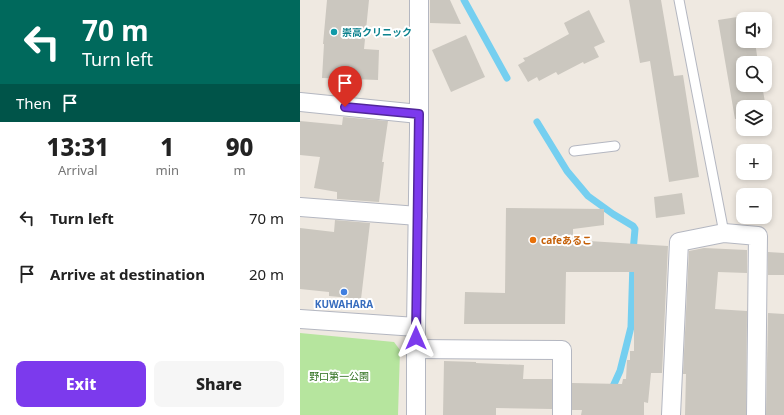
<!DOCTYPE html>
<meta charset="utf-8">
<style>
:root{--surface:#fff;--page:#f6f6f6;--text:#222;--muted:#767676;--accent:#7c3aed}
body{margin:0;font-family:"Noto Sans","Noto Sans JP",sans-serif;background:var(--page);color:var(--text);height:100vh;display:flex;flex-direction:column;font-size:15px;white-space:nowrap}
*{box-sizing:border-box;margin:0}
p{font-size:13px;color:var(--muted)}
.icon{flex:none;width:22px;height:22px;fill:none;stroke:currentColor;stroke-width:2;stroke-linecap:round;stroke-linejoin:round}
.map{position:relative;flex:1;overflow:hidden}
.panel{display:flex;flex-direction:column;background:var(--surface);width:300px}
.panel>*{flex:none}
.guide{background:#00695c;color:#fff;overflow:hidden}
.controls{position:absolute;left:436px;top:12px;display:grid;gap:8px}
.controls a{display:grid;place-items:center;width:36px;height:36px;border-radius:8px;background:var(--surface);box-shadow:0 2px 6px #0003;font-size:20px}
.pin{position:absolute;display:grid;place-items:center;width:34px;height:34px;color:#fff;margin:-41px -17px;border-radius:50% 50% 50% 0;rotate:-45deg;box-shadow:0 0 4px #0007}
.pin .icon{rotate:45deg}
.me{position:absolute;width:44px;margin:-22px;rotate:0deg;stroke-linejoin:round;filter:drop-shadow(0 0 3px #0008)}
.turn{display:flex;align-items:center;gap:14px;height:84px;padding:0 16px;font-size:18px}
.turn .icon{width:52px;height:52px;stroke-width:2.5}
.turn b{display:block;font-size:28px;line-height:34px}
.then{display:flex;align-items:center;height:38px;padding:0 16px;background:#0003;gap:8px;font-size:15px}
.eta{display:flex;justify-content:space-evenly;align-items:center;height:68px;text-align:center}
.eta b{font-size:24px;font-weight:800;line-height:28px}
.primary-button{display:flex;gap:8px;margin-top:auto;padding:8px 16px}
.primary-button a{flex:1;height:46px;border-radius:8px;background:var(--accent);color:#fff;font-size:16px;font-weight:800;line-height:46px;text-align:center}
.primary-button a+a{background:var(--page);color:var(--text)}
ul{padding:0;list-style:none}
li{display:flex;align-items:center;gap:12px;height:56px;padding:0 16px}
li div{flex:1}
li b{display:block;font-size:15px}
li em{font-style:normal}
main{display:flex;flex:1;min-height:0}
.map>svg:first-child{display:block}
</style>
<main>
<section class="panel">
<div class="guide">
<div class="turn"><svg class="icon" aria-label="left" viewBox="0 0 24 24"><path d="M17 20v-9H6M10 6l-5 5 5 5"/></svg><div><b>70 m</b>Turn left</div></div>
<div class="then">Then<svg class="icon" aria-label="arrive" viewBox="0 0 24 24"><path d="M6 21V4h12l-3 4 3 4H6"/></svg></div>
</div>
<div class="eta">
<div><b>13:31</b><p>Arrival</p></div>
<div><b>1</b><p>min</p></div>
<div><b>90</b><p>m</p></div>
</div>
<ul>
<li><svg class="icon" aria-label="left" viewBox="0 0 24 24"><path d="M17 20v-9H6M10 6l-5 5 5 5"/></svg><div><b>Turn left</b></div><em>70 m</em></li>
<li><svg class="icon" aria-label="arrive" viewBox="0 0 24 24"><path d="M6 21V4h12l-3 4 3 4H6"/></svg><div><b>Arrive at destination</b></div><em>20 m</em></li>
</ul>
<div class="primary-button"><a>Exit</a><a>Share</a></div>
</section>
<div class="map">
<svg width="484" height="415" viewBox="0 0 484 415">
<rect width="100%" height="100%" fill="#efe9e1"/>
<polygon fill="#b6e59e" points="0,333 94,342 100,350 98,415 0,415"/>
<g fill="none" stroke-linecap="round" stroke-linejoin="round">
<g stroke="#75cff0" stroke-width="7">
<polyline points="164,0 207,78"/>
<polyline points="237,122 267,171 288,196 313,214 333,226 335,229 333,252"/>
<polyline points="310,393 320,371 331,327 333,262"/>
</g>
</g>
<g fill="#cbc7bf">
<polygon points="27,0 69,0 64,49 79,50 78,80 22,78 24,44 23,44"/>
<polygon points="130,0 150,0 161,24 130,23"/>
<polygon points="329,0 361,0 374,76 383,75 399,177 369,182 350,61 340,63"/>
<polygon points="289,10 305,42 294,47 299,57 284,64 283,62 258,75 256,72 239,81 237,77 228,82 218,65 225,61 223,58 227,57 269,34 264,23"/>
<polygon points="450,15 451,19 443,19 443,41 455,41 458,63 443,63 443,85 462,85 467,114 465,114 465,107 443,107 443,118 435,119 418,20"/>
<polygon points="166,35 185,77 151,92 132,50"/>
<polygon points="43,117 88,121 82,162 84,162 79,202 37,199 37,192 14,188 20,157 0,155 0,121 42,125"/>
<polygon points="382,193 385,214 356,218 354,197"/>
<polygon points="206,208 304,209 304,225 273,229 273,240 368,246 362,373 351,373 348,403 344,402 344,415 281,415 282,410 272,410 272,383 322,384 323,379 326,379 327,360 330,360 330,351 334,351 334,272 266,272 265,324 164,324 165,292 205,293"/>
<polygon points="35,220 70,223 61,299 29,296 29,292 0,289 0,228 34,232"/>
<polygon points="404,248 447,250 447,273 418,272 415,309 447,311 446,415 385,415 386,374 383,374 389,251"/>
<polygon points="468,252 484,253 484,275 468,275"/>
<polygon points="468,313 484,314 484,415 466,415"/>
<polygon points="144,361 176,362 176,363 224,365 223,379 252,379 252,409 196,408 196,415 143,415"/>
</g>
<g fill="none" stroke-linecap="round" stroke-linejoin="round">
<g stroke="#b4b7c1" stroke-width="11">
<g id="service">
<polyline points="379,0 424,233"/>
<polyline points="274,151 315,146"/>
</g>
</g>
<g stroke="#b4b7c1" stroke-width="20">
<g id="minor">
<polyline points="0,102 119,114"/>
<polyline points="0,207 118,216"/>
<polyline points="0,319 116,327"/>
<polyline points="116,349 262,350 262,415"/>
<polyline points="116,415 116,327 119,132 119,0"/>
<polyline points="371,415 379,242 424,233 458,236 456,415"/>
</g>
</g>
<use href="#service" stroke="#fff" stroke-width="9"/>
<use href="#minor" stroke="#fff" stroke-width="18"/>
</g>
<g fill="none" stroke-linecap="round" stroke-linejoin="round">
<g stroke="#51269a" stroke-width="10">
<polyline id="route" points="45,107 119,114 116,338"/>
</g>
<use href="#route" stroke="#7c3aed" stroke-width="7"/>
</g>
<circle fill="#0f9aa8" stroke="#fff" stroke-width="1.5" cx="34" cy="32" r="4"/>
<circle fill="#e8710a" stroke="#fff" stroke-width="1.5" cx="233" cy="240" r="4"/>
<circle fill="#3f7fe0" stroke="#fff" stroke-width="1.5" cx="44" cy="292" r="4"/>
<g text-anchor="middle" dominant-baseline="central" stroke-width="4" stroke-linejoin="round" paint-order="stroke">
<g font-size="10" font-weight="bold" fill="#0d838f" stroke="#fff" text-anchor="start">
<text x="42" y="32">崇高クリニック</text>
</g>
<g font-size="10" font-weight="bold" fill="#c56008" stroke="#fff" text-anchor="start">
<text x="241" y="240">cafeあるこ</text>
</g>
<g font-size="10" font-weight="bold" fill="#366cbe" stroke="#fff">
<text x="44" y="304">KUWAHARA</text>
</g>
<g font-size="10" fill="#2c6e1b" stroke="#fff">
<text x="39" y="376">野口第一公園</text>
</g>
</g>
</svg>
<div class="controls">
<a><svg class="icon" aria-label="sound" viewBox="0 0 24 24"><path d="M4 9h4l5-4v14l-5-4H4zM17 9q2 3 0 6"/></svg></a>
<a><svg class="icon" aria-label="search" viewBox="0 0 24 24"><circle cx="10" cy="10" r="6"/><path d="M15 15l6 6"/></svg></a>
<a><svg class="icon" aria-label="layers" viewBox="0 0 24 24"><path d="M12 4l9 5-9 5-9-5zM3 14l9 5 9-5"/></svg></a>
<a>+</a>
<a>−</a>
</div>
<div class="pin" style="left:45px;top:107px;background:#d93025"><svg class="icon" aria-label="arrive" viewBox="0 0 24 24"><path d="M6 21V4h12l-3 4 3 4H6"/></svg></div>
<svg class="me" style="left:116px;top:338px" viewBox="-20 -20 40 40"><path d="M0-17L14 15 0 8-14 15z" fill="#7c3aed" stroke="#fff" stroke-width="4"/></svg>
</div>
</main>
